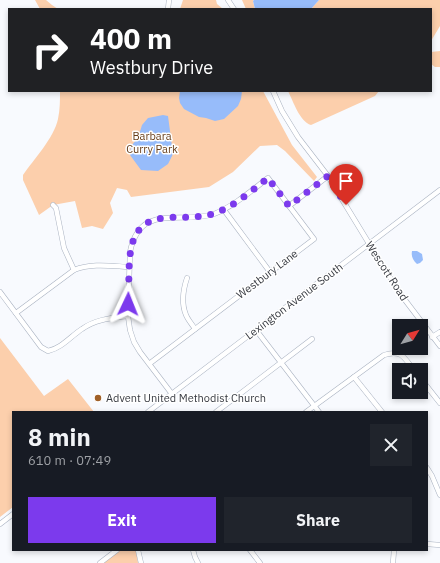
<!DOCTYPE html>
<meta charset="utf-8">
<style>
:root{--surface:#171b24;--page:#20242c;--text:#f1f3f6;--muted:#9ea1a6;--accent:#7c3aed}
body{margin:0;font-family:"IBM Plex Sans",sans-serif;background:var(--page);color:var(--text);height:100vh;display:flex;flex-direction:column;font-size:15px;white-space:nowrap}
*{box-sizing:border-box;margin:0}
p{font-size:13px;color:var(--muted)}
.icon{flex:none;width:22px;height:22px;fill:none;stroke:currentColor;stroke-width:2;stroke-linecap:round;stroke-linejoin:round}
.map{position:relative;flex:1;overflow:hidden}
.sheet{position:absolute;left:12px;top:411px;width:416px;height:140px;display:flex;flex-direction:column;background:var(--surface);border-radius:0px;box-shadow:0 2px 6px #0003}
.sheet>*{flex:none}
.guide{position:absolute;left:8px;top:8px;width:424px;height:84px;border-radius:0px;box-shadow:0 2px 6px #0003;background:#202124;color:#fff;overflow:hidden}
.needle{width:26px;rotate:53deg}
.fabs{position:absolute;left:392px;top:319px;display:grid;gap:8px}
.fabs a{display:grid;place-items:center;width:36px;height:36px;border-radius:0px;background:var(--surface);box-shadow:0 2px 6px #0003;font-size:20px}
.pin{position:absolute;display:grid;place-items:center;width:34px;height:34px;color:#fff;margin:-41px -17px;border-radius:50% 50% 50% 0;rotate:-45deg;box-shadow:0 0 4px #0007}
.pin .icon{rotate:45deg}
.me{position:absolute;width:44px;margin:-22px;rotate:2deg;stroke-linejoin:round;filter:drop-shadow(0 0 3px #0008)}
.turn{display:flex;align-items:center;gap:14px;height:84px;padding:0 16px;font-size:18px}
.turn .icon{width:52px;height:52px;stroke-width:2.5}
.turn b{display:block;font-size:28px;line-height:34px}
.round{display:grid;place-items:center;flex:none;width:42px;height:42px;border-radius:0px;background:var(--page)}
.head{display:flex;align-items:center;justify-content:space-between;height:68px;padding:0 16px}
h1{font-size:24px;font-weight:700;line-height:30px}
.action{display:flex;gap:8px;margin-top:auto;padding:8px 16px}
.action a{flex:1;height:46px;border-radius:0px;background:var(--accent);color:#fff;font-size:16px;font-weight:700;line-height:46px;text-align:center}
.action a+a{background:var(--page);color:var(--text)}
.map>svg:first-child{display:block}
</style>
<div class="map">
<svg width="440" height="563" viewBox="0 0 440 563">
<rect width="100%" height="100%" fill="#f8fafe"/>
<g fill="#fccfac">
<polygon points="35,0 46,0 52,5 58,9 40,9"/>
<polygon points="183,0 216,0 217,4 223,9 180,9"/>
<polygon points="242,0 254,0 253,1 255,9 246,9"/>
<polygon points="319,0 440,0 440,26 431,41 431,9 311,9"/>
<polygon points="440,51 440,67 435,67 431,64 431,52"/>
<path d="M60,91h203l29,54 25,32 -3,4 -29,-30 -8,-6 -17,1 -27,26 -24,15 -78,10 -4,-7 -10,-2 -7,15 3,10 -10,16 -11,-3 -10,2 -7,-27 -22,4 -14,10 -16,-35v-5c11,-16 31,-37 35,-56 2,-9 2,-19 2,-28z"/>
<path d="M288,91h91l-4,5 -64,29c-11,-3 -18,-24 -23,-34z"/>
<polygon points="0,338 44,396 68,379 94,412 13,412 13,507 0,517"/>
<polygon points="120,550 136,550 138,563 103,563"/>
</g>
<g fill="#97bcfa">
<polygon points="254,0 319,0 311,9 255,9 253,1"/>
<polygon points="180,91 242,91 241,99 238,106 224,119 215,121 206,118 199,117 184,109 180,103 179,98"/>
<polygon points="163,115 168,116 173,154 168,164 158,171 141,170 130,155 131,146 138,138 142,125 148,118"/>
<path d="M412,251h5l5,3 1,6 -3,3 -3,1c-4,-4 -6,-7 -5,-13z"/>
</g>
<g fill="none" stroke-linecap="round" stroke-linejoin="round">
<g stroke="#a9b2c1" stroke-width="5.5">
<g id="minor">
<polyline points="228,0 234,9"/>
<polyline points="168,9 169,0"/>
<polyline points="273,91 282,111 298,137 328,176 340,196 387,273 405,300 440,346"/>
<polyline points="53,205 56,208 64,248 74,270"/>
<polyline points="289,206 328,176"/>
<polyline points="224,210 270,272"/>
<path d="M187,278c-4,12 -6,25 -1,37 2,5 6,9 9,14"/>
<path d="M0,292l41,55 7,4c14,-3 23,-15 34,-22 14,-10 30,-11 46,-13"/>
<path d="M16,313l58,-43c18,-7 36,-4 55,-3"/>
<polyline points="256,330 319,412"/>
<polyline points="432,337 440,332"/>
<path d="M149,364l165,-125 -46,-61c-17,13 -34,28 -54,36 -34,11 -74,-12 -84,38l-2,64 2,14 4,12 6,10 32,42"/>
<polyline points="354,377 382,412"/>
<polyline points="421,379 440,403"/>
<polyline points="148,412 440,190"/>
<polyline points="216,412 312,339"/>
<path d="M306,412l78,-57c18,-6 20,3 30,15"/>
<polyline points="427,468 432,476 440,495"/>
<polyline points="0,524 13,514"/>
<polyline points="427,544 440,545"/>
<polyline points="138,550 141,563"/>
<polyline points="193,550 195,557 198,563"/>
<polyline points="250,550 260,563"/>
<polyline points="100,563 117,550"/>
<polyline points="393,563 394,550"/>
</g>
</g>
<use href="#minor" stroke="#fff" stroke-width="4.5"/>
</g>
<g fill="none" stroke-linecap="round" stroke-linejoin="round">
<path stroke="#7c3aed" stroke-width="7" stroke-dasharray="0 12.6" d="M128,304c0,-11 1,-22 1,-34 1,-25 4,-48 34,-52 16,-2 33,1 49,-4 21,-6 39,-23 56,-36l21,28 39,-30 18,29"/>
</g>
<circle fill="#a06028" stroke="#fff" stroke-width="1.5" cx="98" cy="398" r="4"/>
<g text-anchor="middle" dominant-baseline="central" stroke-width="3" stroke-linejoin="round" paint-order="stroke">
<g font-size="11" fill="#663d19" stroke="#fff">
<text x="152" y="136">Barbara<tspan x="152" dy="13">Curry Park</tspan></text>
</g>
<g font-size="11" fill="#373a41" stroke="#fff">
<text transform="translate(387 271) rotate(57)">Wescott Road</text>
<text transform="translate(267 274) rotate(-37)">Westbury Lane</text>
<text transform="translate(294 301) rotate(-37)">Lexington Avenue South</text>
</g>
<g font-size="11" fill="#373a41" stroke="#fff" text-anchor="start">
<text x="106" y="398">Advent United Methodist Church</text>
</g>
</g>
</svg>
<div class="fabs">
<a><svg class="needle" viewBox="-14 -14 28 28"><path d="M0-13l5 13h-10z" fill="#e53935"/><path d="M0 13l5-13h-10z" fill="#9ea1a6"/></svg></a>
<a><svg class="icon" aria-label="sound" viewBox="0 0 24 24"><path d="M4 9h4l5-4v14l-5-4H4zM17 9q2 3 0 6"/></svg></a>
</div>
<div class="pin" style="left:346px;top:205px;background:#d93025"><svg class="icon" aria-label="arrive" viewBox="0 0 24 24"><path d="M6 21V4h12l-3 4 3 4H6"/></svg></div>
<svg class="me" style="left:128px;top:304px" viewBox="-20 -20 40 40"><path d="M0-17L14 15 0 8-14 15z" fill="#7c3aed" stroke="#fff" stroke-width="4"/></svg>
<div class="guide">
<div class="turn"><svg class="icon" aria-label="right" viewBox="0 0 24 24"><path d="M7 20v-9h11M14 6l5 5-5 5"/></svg><div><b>400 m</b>Westbury Drive</div></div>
</div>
<section class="sheet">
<div class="head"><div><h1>8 min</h1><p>610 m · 07:49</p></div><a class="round"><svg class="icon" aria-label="close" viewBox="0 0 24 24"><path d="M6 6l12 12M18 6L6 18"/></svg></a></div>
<div class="action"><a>Exit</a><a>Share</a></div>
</section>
</div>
